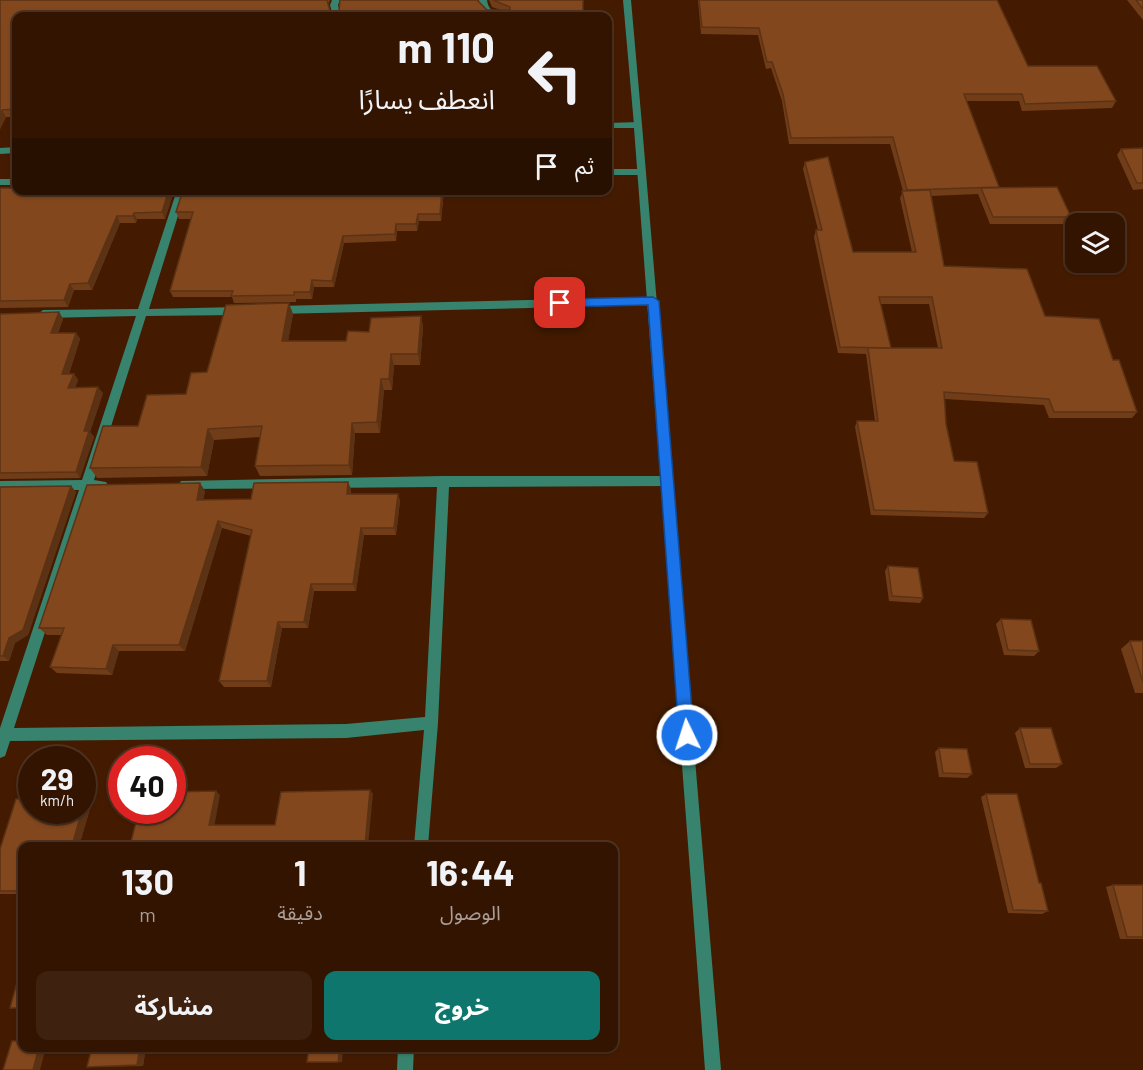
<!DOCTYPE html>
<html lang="ar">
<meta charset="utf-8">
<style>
:root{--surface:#331400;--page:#3e210f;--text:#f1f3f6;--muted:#a99e99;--line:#4e3322;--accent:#0f766e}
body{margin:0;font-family:Barlow,"Noto Sans Arabic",sans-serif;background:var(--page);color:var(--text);direction:rtl;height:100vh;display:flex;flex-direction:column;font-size:22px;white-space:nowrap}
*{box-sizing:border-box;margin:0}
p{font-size:20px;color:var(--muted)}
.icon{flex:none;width:33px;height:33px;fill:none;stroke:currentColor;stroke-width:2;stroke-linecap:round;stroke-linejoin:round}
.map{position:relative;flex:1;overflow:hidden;direction:ltr}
.sheet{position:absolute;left:18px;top:842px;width:600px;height:210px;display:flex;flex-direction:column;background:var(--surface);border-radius:12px;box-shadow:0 2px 4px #0004,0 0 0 2px var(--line);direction:rtl}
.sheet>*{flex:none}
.guide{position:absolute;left:12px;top:12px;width:600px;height:183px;border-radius:12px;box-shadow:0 2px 4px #0004,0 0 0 2px var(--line);direction:rtl;background:#331400;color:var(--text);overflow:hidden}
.buttons{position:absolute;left:1065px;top:213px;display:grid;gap:12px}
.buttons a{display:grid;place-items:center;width:60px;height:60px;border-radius:12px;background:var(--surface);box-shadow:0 2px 4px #0004,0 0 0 2px var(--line);font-size:30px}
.speed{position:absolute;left:18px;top:746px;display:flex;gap:12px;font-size:30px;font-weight:700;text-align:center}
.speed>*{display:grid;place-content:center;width:78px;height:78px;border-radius:50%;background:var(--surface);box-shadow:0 2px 4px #0004,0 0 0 2px var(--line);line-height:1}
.speed small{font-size:15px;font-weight:400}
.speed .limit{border:9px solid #d22;background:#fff;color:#111}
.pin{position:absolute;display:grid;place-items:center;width:51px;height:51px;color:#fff;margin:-26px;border-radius:12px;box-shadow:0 3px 9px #0006}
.me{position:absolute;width:66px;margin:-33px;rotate:356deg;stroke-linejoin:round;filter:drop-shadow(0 0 4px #0008)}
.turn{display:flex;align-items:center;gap:21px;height:126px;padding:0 18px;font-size:27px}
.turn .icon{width:78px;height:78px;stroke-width:2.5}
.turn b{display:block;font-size:42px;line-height:51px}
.then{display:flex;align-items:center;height:57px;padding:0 18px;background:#0003;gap:12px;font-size:22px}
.eta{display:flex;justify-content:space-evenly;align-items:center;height:102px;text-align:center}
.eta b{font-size:36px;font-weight:700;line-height:42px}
.action{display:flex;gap:12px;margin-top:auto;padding:12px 18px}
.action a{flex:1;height:69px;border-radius:12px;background:var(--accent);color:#fff;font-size:24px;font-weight:700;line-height:69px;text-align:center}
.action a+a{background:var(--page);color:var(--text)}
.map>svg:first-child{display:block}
</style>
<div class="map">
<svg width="1143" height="1070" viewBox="0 0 1143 1070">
<rect width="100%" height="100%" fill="#441b00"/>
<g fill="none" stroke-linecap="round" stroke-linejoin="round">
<g fill="#37836e" fill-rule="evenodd">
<polygon points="332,0 340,0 338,5 341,16 333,16 330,5"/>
<path d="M479,0h8c2,15 12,10 22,16h-20l-9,-9z"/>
<polygon points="623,0 631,0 642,125 638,128 634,125"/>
<polygon points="608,169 642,169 646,172 642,175 608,175"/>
<rect x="0" y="179" width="16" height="6"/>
<polygon points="177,190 186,190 149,309 239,307 244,311 239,315 146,316 94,480 106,482 108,485 106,488 91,490 14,728 346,724 425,717 437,487 185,489 181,487 179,484 181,481 443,476 667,476 671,478 673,481 671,484 667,486 449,487 438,723 428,846 414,846 424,730 346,738 10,741 5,756 0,758 0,728 79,490 0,491 0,481 82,480 136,316 43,318 38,314 43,310 138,309"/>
<polygon points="653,297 658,301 653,305 277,314 272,310 277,306"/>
<polygon points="398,1047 414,1047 413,1070 397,1070"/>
</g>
<g fill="#37836e" fill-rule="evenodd">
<polygon points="638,122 642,125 721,1070 705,1070 634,128 608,128 608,123"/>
<polygon points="16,147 16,153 0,154 0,148"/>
</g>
</g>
<g fill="#713d19" fill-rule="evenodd">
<polygon points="0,0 330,0 328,5 330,11 339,11 478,1 487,10 501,10 492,7 489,0 583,0 583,16 16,16 16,117 6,117 0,129"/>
<path d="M698,0h299l31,66 88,35 -4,7 -90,3 -3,-10h-53l32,87 73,29 -4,7h-77l-12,-30 -47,2 13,70 101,50 68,44 24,52 -5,6h-83l-5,-13 -99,-6 1,25 8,37 34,52 -4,5 -113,-3 -16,-88 2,-6h18l-9,-67 -28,-1 -24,-116 2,-7h2l-15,-61 2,-7 48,90h59l-12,-54 3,-7 -13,-47h-101l-7,-43 -11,-33 -5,1 -8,-34 -57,-1zM880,304h49l9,44h-47z"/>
<polygon points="1127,0 1143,0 1143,20"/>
<polygon points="1143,148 1143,189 1133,190 1117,155 1121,149"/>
<polygon points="0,188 16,190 172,190 173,194 165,219 137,219 136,223 120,223 92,290 74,290 68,307 0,308"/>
<polygon points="183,190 444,190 441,221 419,221 417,231 397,231 396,241 344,243 334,287 314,287 312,299 296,299 296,302 234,303 232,297 173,297 170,291 191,219 179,219 176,212"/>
<polygon points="59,312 63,319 58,333 76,333 80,339 69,374 74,374 78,380 75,388 103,393 90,432 94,437 80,478 0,479 0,314"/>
<polygon points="293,314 288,341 346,341 369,332 421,316 423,327 420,365 394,365 392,390 384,390 380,433 355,433 352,475 260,476 255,466 260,437 214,440 207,476 97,478 90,468 138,426 186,394 207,372"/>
<polygon points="71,486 76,492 28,635 15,643 9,661 0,661 0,487"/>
<polygon points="351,489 351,494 398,494 400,501 396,535 364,535 356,591 314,591 308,628 282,628 271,687 224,687 219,681 251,536 222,528 185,651 119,651 112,675 57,673 50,667 62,635 47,635 39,628 205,491 203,499 251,499"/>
<polygon points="888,566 923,598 920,603 889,601 885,571"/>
<polygon points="1001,619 1039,651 1034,656 1004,655 996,624"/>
<polygon points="1130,641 1143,641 1143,693 1135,693 1121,649"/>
<polygon points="1020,728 1062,764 1056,768 1025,768 1015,733"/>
<polygon points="939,748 972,774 967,778 939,777 935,752"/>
<polygon points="986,794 1048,911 1042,914 1008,913 981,797"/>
<polygon points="86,799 92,802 79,846 22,846 22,894 0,894 0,849"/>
<polygon points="1113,885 1143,885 1143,939 1120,939 1106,887"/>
<polygon points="92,1047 146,1047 143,1066 87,1067"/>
</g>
<g fill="#5c3214">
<polygon points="2,110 6,117 0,129 0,114"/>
<polygon points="169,190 172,190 173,194 165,219 162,212"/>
<polygon points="442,190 444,190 441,221 440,214"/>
<polygon points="134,213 137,219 136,223 133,216"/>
<polygon points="418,214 419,221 417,231 416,224"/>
<polygon points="117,216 120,223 92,290 88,283"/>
<polygon points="396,224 397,231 396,241 395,234"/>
<polygon points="343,236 344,243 334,287 332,281"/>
<polygon points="312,280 314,287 312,299 310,292"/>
<polygon points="70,284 74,290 68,307 64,300"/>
<polygon points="289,303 293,314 286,352 282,341"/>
<polygon points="59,312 63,319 56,339 51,333"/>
<polygon points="421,316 423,327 420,365 418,354"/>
<polygon points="76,333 80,339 67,380 62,374"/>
<polygon points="391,354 394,365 392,390 389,379"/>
<polygon points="74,374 78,380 72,395 68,388"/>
<polygon points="381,379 384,390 380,433 377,422"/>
<polygon points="98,387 103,393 90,432 94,437 80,478 76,472 84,431"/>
<polygon points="352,423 355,433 352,475 349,465"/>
<polygon points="208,429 214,440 207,476 201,467"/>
<polygon points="348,482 351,489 350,501 347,494"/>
<polygon points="200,483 205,491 202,507 197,500"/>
<polygon points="71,486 76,492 28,635 15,643 9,661 3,656 9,638"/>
<polygon points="398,494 400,501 396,535 394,528"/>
<polygon points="218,521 222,528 185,651 179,645"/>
<polygon points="361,528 364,535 356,591 353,584"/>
<polygon points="311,584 314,591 308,628 304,622"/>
<polygon points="278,622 282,628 271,687 267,681"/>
<polygon points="113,645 119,651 112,675 106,669"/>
<polygon points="370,790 373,794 368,846 365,846"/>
<polygon points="216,791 220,795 214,828 209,825"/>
<polygon points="86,799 92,802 79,846 72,846"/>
<polygon points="39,1047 46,1047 40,1070 33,1070"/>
<polygon points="140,1047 146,1047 143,1066 137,1065"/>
<polygon points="340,1047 343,1047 342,1062 338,1062"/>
</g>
<g fill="#83471d" stroke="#5c3214" stroke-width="1.5">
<polygon points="0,0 327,0 330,11 339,11 340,0 478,0 478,1 487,10 510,10 510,7 493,0 583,0 583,16 16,16 16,109 2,110 0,114"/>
<polygon points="699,0 997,0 1028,66 1097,66 1116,101 1025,104 1022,94 964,94 999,187 907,190 893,137 791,138 783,94 772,62 767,62 759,28 702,27"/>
<polygon points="1136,0 1143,0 1143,9"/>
<polygon points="1143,148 1143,183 1137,183 1121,149"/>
<polygon points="828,157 853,252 916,252 902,191 930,190 944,266 1027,269 1045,316 1099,319 1113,360 1119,360 1137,412 1054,412 1049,399 944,392 946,424 954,461 977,462 988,513 874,510 857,421 878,421 868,348 942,348 932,297 879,297 891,348 840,347 816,230 822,230 805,162"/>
<polygon points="1057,187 1071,217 993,217 981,188"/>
<polygon points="0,188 16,188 16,190 169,190 162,212 134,213 133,216 117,216 88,283 70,284 64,300 0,301"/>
<polygon points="183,190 442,190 440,214 418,214 416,224 396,224 395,234 343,236 332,281 312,280 310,292 294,292 294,295 231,296 233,291 170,291 193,212 176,212"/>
<polygon points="289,303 282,341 346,341 348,331 369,332 371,318 421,316 418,354 391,354 389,379 381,379 377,422 352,423 349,465 255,466 262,426 208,429 201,467 90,468 103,426 138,426 147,395 186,394 191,373 207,372 226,305"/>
<polygon points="59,312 51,333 76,333 62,374 74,374 68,388 98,387 84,431 89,431 76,472 0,473 0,314"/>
<polygon points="348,482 347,494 398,494 394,528 361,528 353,584 311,584 304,622 278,622 267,681 219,681 252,530 218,521 179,645 113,645 106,669 50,667 64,628 39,628 87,485 200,483 197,500 251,499 254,483"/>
<polygon points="71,486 23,630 9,638 3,656 0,656 0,487"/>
<polygon points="888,566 918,568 923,598 892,596"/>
<polygon points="1001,619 1031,620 1039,651 1008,650"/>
<polygon points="1130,641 1143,641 1143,682"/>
<polygon points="1020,728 1051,728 1062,764 1030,764"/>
<polygon points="939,748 967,749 972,774 943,773"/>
<polygon points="370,790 365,846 130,846 139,810 172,810 172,792 216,791 209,825 275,825 281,792"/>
<polygon points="986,794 1017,794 1039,883 1041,883 1048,911 1013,910"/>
<polygon points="16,799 32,799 32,810 82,810 72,846 22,846 22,891 0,891 0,849"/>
<polygon points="82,799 86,799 82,809"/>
<polygon points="1113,885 1143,885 1143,937 1127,937"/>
<polygon points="22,965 22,1008 10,1008"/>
<polygon points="12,1041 22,1041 22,1047 39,1047 33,1070 3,1070"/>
<polygon points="92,1047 140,1047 137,1065 87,1067"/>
<polygon points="309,1047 340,1047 338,1062 307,1062"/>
</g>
<polygon fill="#1a73e8" stroke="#114b97" stroke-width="1.5" points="653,297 659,301 694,735 692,740 687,742 681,740 679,735 648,305 560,307 554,303 560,299"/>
</svg>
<div class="buttons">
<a><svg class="icon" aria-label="layers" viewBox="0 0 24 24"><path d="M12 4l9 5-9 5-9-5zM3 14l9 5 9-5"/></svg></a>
</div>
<div class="speed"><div>29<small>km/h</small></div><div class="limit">40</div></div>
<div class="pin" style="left:560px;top:303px;background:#d93025"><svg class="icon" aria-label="arrive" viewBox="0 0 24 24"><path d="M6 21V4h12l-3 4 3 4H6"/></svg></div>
<svg class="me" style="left:687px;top:735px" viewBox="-20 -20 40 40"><circle r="17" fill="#1a73e8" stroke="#fff" stroke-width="3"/><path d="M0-11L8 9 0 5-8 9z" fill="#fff"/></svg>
<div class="guide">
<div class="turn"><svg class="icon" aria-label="left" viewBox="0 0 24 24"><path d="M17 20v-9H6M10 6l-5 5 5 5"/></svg><div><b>110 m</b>انعطف يسارًا</div></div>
<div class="then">ثم<svg class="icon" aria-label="arrive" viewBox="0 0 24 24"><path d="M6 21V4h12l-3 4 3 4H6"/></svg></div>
</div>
<section class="sheet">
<div class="eta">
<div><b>16:44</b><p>الوصول</p></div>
<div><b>1</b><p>دقيقة</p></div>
<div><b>130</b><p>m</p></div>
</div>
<div class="action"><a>خروج</a><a>مشاركة</a></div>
</section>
</div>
